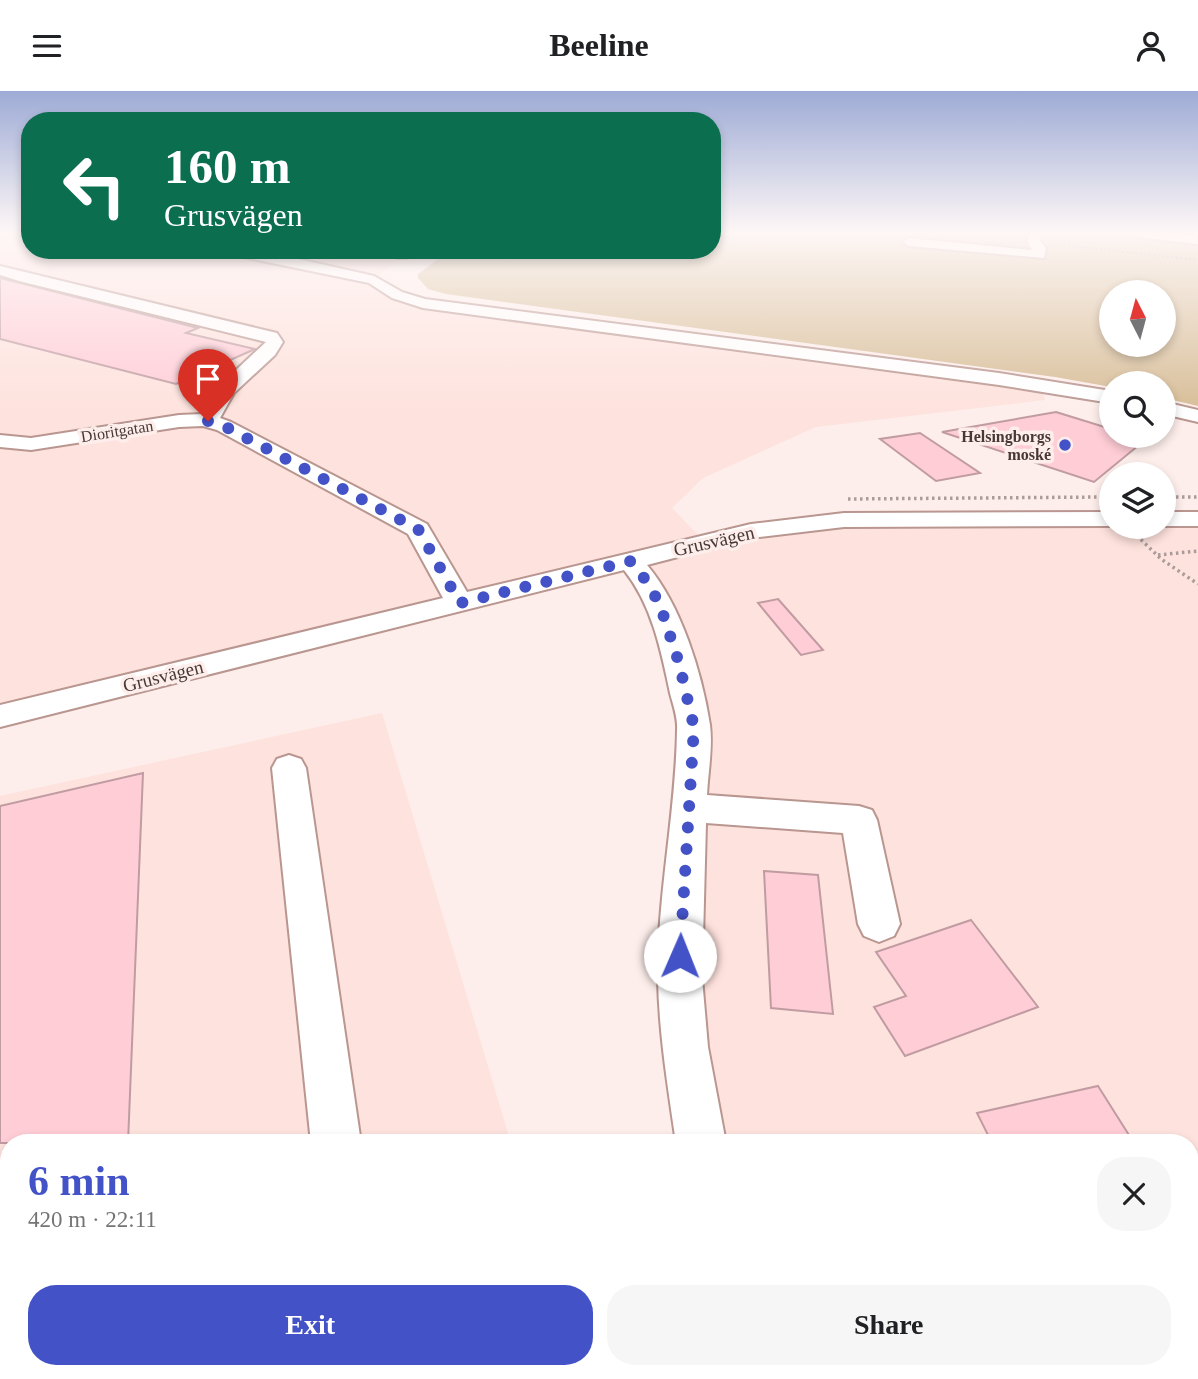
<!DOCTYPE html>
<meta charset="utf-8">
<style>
:root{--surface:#fff;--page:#f6f6f6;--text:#202124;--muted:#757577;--accent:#4353c7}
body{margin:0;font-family:"Times New Roman",serif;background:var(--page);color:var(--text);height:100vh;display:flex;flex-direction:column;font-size:26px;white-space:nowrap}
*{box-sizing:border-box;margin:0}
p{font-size:23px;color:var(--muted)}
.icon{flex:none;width:38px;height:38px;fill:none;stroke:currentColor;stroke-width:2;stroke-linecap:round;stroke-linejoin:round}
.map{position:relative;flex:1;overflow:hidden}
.panel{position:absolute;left:0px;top:1043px;width:1199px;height:245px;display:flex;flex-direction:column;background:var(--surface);border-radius:28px 28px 0 0;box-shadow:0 4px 10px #0003}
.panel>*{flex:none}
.top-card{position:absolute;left:21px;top:21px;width:700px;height:147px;border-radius:28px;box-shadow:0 4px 10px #0003;background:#0b6e4f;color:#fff;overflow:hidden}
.needle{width:46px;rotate:354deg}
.tools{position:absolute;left:1099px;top:189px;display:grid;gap:14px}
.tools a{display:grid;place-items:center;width:77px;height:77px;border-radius:50%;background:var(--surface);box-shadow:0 4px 10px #0003;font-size:35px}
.pin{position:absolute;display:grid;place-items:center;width:60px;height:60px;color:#fff;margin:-72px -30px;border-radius:50% 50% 50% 0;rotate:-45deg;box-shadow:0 0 7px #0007}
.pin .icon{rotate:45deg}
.me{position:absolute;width:77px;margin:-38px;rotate:1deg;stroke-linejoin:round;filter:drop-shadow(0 0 5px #0008)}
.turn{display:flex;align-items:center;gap:24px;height:147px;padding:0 28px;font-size:32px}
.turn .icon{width:91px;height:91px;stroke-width:2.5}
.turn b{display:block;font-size:49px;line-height:60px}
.round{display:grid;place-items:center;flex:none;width:74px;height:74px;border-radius:28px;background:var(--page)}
.headline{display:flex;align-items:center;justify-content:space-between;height:119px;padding:0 28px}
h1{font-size:42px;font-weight:700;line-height:52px;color:var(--accent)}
.action{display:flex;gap:14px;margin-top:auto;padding:14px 28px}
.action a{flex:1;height:80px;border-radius:28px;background:var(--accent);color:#fff;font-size:28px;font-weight:700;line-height:80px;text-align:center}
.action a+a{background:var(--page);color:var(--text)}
header{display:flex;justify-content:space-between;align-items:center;height:91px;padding:0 28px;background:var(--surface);font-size:32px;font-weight:700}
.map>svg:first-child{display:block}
</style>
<header><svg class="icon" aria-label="menu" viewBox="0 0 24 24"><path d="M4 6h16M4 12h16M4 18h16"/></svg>Beeline<svg class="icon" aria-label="person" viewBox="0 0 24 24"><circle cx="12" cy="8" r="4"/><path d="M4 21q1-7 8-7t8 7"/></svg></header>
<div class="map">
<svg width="1198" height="1288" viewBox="0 0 1198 1288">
<rect width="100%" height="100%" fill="#fdeeeb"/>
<g fill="#fee2dd">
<polygon points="12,142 30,142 30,159 418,159 402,164 375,188 397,204 1040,294 1045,309 816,336 703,387 672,417 705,451 0,625 0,145"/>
<polygon points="1198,435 1198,1288 763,1288 762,1279 1190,1279 1190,1052 715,1052 690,887 705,646 642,476 760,448 840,438"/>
<polygon points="382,622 511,1052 9,1052 9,1279 579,1279 582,1288 0,1288 0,705"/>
</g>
<path fill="#d7bd97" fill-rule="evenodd" d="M712,142h486v173l-34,-8v-15h-53v4l-56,-10 -609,-83 -18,-5 -10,-11v-4l19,-14 20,-10h255zM1111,201h53v53h-53z"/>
<g fill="#ffcdd6" stroke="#c09ca2" stroke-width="2">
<polygon points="0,187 198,237 186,242 255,258 176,293 0,248"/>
<polygon points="1056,321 1111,338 1111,345 1150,345 1094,391 942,341"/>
<polygon points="920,342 980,382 936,390 880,348"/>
<polygon points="778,508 823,559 801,564 758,512"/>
<polygon points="143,682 128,1052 0,1052 0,715"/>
<polygon points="764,780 818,784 833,923 771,917"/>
<polygon points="971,829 1038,916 905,965 874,916 906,905 876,861"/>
<polygon points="1098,995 1134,1052 992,1052 977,1022"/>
</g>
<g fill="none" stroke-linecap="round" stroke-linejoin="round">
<g stroke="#b99690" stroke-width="4">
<g id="minor">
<polygon points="1030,142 1042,142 1040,150 1046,157 1044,167 909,155 903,151 909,147 1032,159 1027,150"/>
<polygon points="1131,142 1197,145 1198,153 1137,146"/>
<polygon points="222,159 272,162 374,185 402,201 425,208 999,282 1111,300 1111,312 999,294 423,217 392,207 369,192 228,163"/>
<polygon points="404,159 424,159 407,167 397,167 397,161"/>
<path d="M0,175l277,67 6,9 -8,13 -41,38 -14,25 11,4 196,102 40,68 284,-68 93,-11 267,-1v14l-267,1 -93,11 -104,27c34,40 55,108 63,160 3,22 -2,48 -3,70l152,11 13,4 5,10 23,104 -6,12 -15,6 -15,-6 -6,-12 -15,-91 -137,-10 -4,155 6,69 18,96h-50c-8,-55 -17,-109 -18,-164 -1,-84 18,-166 19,-249 1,-12 -4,-25 -7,-37 -9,-43 -18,-88 -46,-123l-624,157v-22l443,-107 -35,-64 -191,-104 -14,-4 -24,1 -148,23 -31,-3v-12l31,3 148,-23 23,-1 17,-28 47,-44 -247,-61 -19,-6z"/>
<polygon points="1164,311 1198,319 1198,331 1164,323"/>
<rect x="1164" y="421" width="34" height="14"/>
<polygon points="289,664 301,668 306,677 361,1052 311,1052 272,677 277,668"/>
<polygon points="335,1279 395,1279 396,1288 336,1288"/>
<polygon points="711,1279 771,1279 772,1288 712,1288"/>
</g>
</g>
<g stroke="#ab9c9a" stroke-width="2" stroke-dasharray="2 2.5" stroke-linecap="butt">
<polyline points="0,145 12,142"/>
<polyline points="1055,153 1198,169"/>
</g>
<g stroke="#ab9c9a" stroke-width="3.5" stroke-dasharray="2.5 3.5" stroke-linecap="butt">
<polyline points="1101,406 1111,406"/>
<polyline points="1164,406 1198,406"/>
<polyline points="848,408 1101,406 1104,409"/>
<polyline points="1128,436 1161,468 1198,493"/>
<polyline points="1158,464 1198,460"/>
</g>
<use href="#minor" fill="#fff" fill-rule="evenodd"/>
</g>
<linearGradient id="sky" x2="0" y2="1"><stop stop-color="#9eabd6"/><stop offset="0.44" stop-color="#fef7f6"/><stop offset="1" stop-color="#fef7f6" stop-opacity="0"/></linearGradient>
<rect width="1198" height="322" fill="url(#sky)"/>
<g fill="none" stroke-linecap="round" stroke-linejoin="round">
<polyline stroke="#4353c7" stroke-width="12" stroke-dasharray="0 21.6" points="208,330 224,335 418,438 460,512 630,470 648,492 660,514 679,572 694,636 680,865"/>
</g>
<circle fill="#4353c7" stroke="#fdeeeb" stroke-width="2.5" cx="1065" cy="354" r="7"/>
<g text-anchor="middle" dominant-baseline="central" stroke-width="7" stroke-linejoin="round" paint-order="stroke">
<g font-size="16" fill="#473836" stroke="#fdeeeb">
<text transform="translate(117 340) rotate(-9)">Dioritgatan</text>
</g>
<g font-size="16" font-weight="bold" fill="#473836" stroke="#fdeeeb" text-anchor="end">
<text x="1051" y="345">Helsingborgs<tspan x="1051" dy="18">moské</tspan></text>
</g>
<g font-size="19" fill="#473836" stroke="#fdeeeb">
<text transform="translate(714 450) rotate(-13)">Grusvägen</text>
<text transform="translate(163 585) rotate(-14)">Grusvägen</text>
</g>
</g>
</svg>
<div class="tools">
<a><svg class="needle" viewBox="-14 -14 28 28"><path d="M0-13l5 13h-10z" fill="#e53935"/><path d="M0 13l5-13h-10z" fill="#757577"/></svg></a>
<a><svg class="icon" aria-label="search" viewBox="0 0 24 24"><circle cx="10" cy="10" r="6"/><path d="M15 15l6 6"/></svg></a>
<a><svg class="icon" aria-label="layers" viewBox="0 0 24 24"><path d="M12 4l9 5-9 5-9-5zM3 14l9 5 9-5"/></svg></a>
</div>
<div class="pin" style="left:208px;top:330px;background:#d93025"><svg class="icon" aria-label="arrive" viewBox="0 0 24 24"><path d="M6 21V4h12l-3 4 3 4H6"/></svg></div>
<svg class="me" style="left:680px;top:865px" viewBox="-20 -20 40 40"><circle r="19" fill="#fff"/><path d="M0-13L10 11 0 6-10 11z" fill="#4353c7"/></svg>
<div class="top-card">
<div class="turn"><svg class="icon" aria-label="left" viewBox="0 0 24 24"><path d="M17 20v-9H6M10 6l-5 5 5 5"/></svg><div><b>160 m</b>Grusvägen</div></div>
</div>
<section class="panel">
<div class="headline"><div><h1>6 min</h1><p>420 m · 22:11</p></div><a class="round"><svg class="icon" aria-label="close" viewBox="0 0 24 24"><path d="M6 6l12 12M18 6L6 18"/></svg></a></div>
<div class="action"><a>Exit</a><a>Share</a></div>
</section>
</div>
